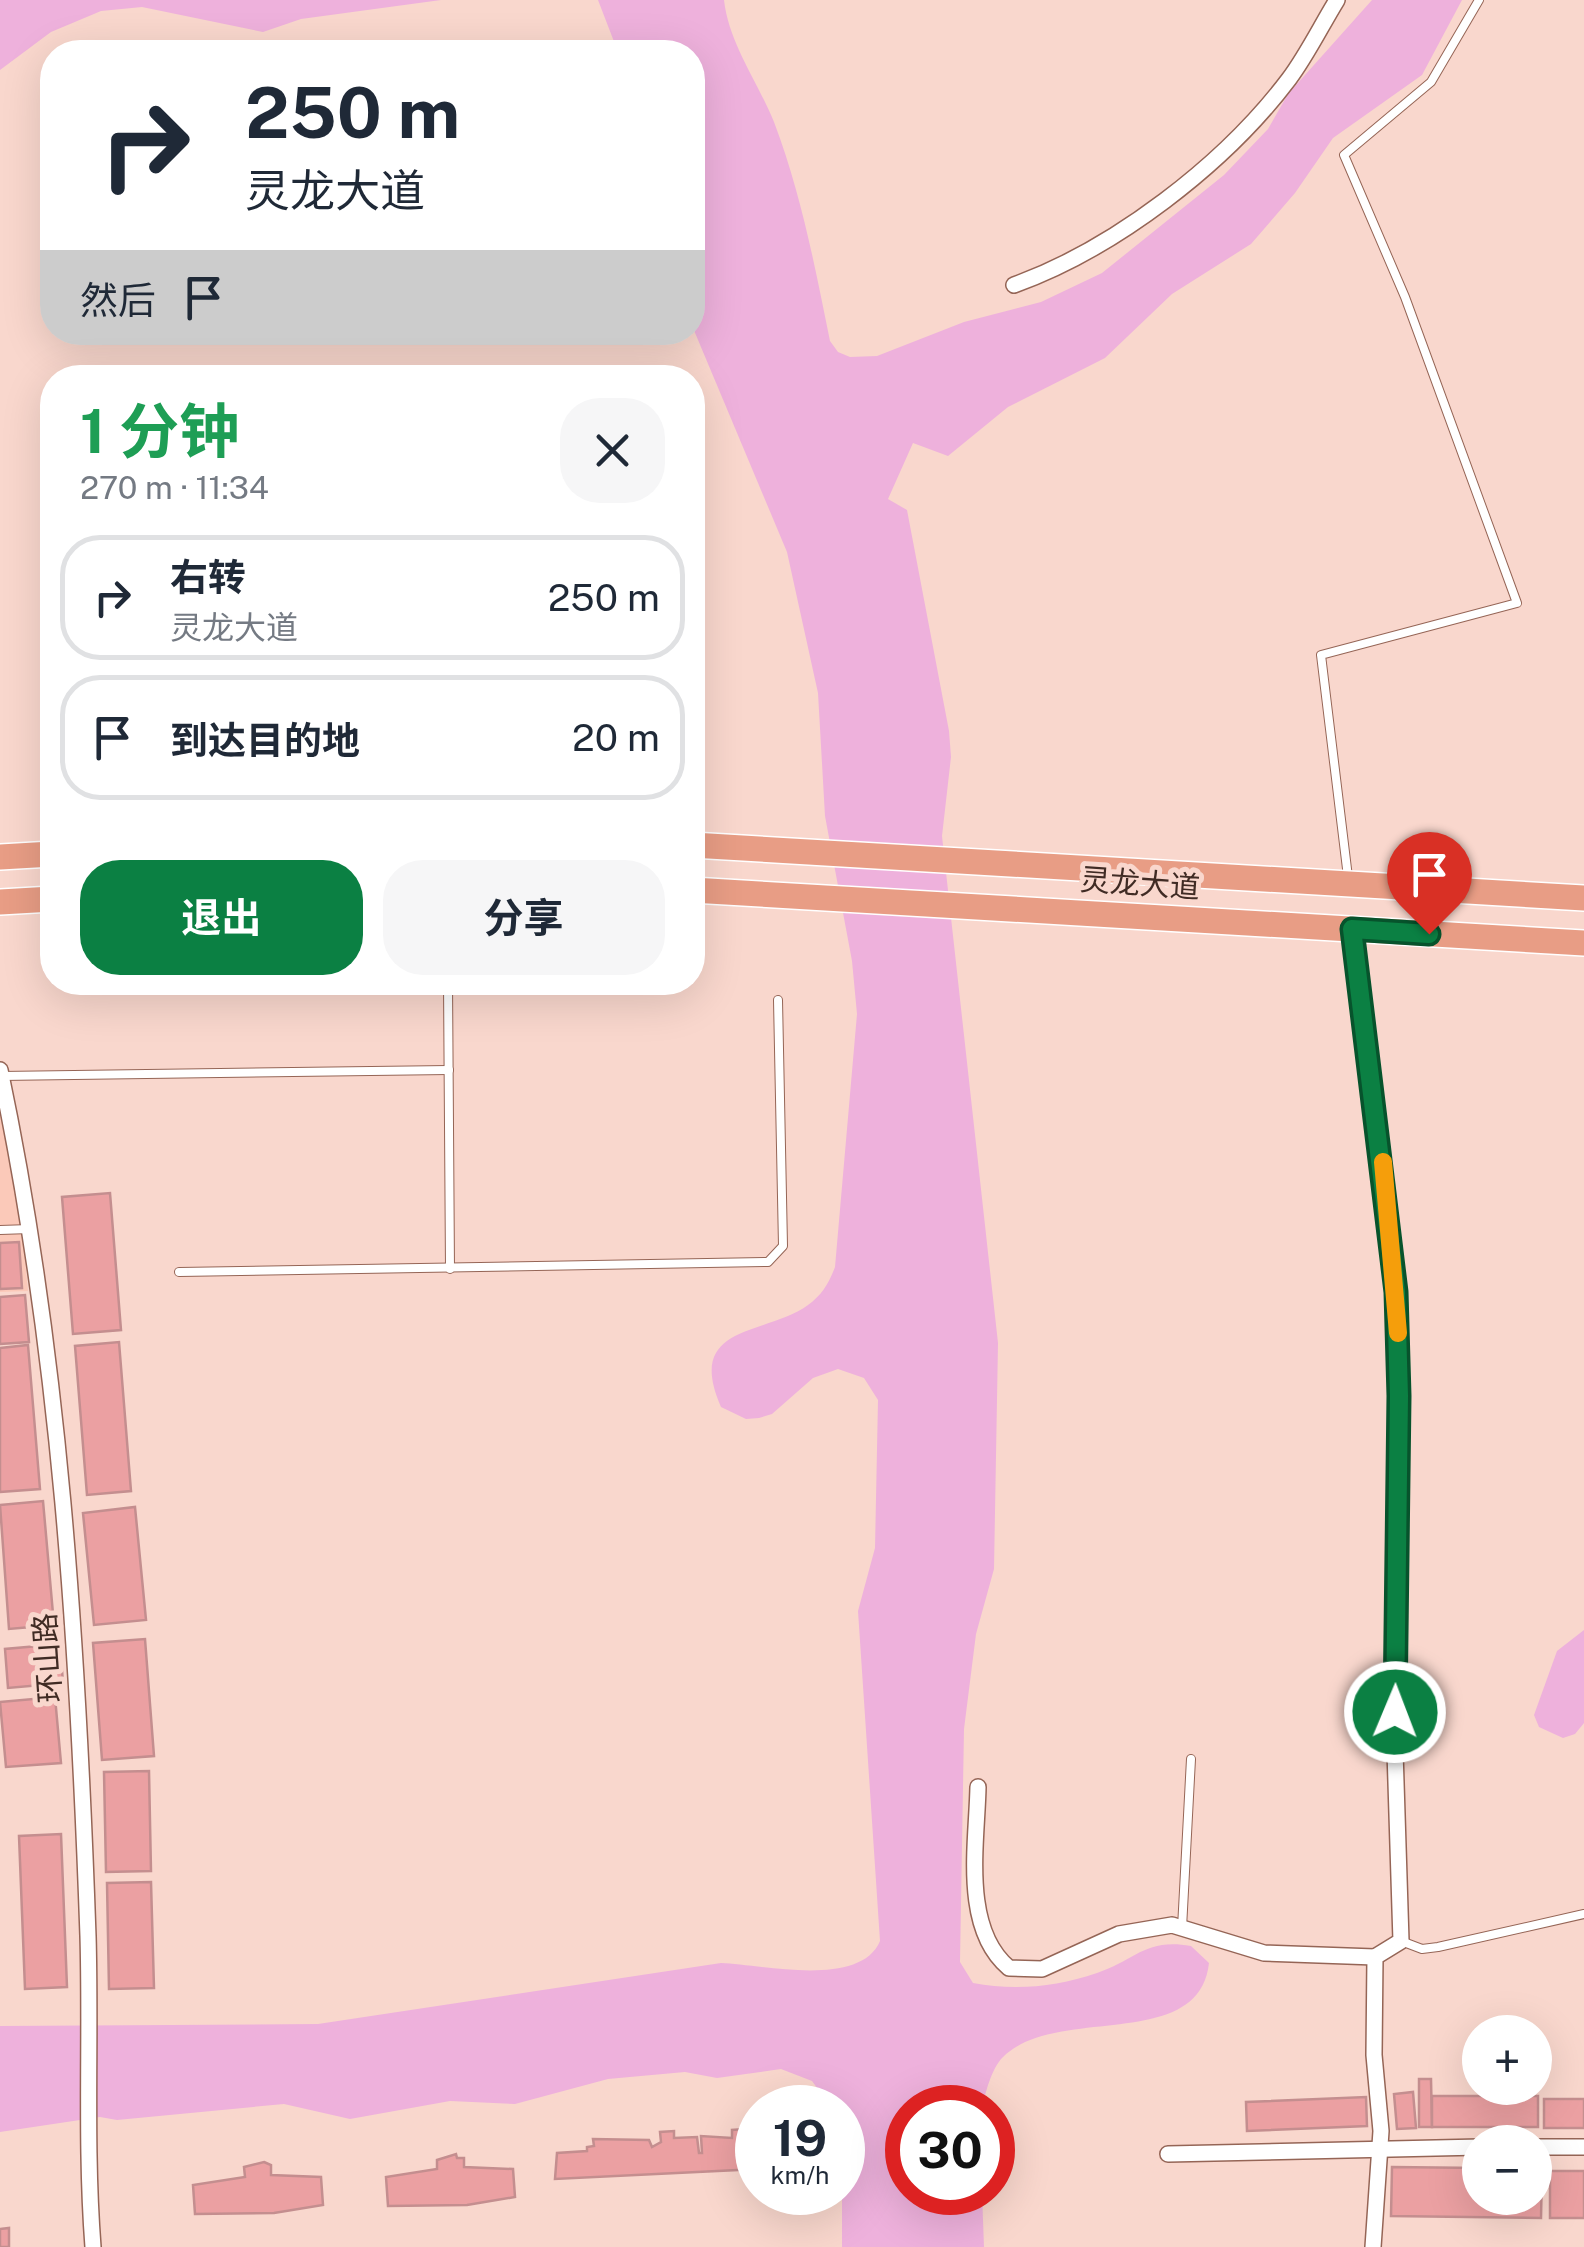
<!DOCTYPE html>
<html lang="zh">
<meta charset="utf-8">
<style>
:root{--surface:#fff;--page:#f6f6f7;--text:#1f2937;--muted:#747a83;--line:#e0e1e3;--accent:#0b8043}
body{margin:0;font-family:"Public Sans","Noto Sans SC",sans-serif;background:var(--page);color:var(--text);height:100vh;display:flex;flex-direction:column;font-size:38px;white-space:nowrap}
*{box-sizing:border-box;margin:0}
p{font-size:32px;color:var(--muted)}
.icon{flex:none;width:55px;height:55px;fill:none;stroke:currentColor;stroke-width:2;stroke-linecap:round;stroke-linejoin:round}
.map{position:relative;flex:1;overflow:hidden}
.details{position:absolute;left:40px;top:365px;width:665px;height:630px;display:flex;flex-direction:column;background:var(--surface);border-radius:40px;box-shadow:0 10px 40px #0002}
.details>*{flex:none}
.top-card{position:absolute;left:40px;top:40px;width:665px;height:305px;border-radius:40px;box-shadow:0 10px 40px #0002;background:#fff;color:var(--text);overflow:hidden}
.buttons{position:absolute;left:1462px;top:2015px;display:grid;gap:20px}
.buttons a{display:grid;place-items:center;width:90px;height:90px;border-radius:50%;background:var(--surface);box-shadow:0 10px 40px #0002;font-size:50px}
.speed{position:absolute;left:735px;top:2085px;display:flex;gap:20px;font-size:50px;font-weight:700;text-align:center}
.speed>*{display:grid;place-content:center;width:130px;height:130px;border-radius:50%;background:var(--surface);box-shadow:0 10px 40px #0002;line-height:1}
.speed small{font-size:25px;font-weight:400}
.speed .limit{border:15px solid #d22;background:#fff;color:#111}
.pin{position:absolute;display:grid;place-items:center;width:85px;height:85px;color:#fff;margin:-102px -42px;border-radius:50% 50% 50% 0;rotate:-45deg;box-shadow:0 0 10px #0007}
.pin .icon{rotate:45deg}
.me{position:absolute;width:110px;margin:-55px;rotate:1deg;stroke-linejoin:round;filter:drop-shadow(0 0 8px #0008)}
.turn{display:flex;align-items:center;gap:35px;height:210px;padding:0 40px;font-size:45px}
.turn .icon{width:130px;height:130px;stroke-width:2.5}
.turn b{display:block;font-size:70px;line-height:85px}
.then{display:flex;align-items:center;height:95px;padding:0 40px;background:#0003;gap:20px;font-size:38px}
.round{display:grid;place-items:center;flex:none;width:105px;height:105px;border-radius:40px;background:var(--page)}
.summary{display:flex;align-items:center;justify-content:space-between;height:170px;padding:0 40px}
h1{font-size:60px;font-weight:700;line-height:75px;color:#1e9e55}
.button{display:flex;gap:20px;margin-top:auto;padding:20px 40px}
.button a{flex:1;height:115px;border-radius:40px;background:var(--accent);color:#fff;font-size:40px;font-weight:700;line-height:115px;text-align:center}
.button a+a{background:var(--page);color:var(--text)}
ul{padding:0;list-style:none}
li{display:flex;align-items:center;gap:30px;height:125px;margin:0 20px 15px;padding:0 20px;border:5px solid var(--line);border-radius:40px}
li div{flex:1}
li b{display:block;font-size:38px}
li em{font-style:normal}
.map>svg:first-child{display:block}
</style>
<div class="map">
<svg width="1584" height="2247" viewBox="0 0 1584 2247">
<rect width="100%" height="100%" fill="#f9d7cd"/>
<polygon fill="#fbc9b9" points="0,1096 20,1205 28,1291 0,1292"/>
<g fill="#eeb1dc">
<polygon points="0,0 441,0 301,19 263,32 142,7 101,11 51,32 0,70"/>
<path d="M598,0h126c5,44 34,82 50,122 27,71 41,145 56,219l8,11 12,5 27,-1 87,-34 77,-20 61,-29 122,-98 44,-46 20,-35 84,-94h90l-40,75 -89,63 -38,55 -44,51 -79,50 -67,64 -97,49 -60,49 -35,-13 -25,56 19,11 42,221 2,26 -9,79 56,507 -4,226 -18,65 -12,95 -4,233 13,21c41,8 83,4 124,-10 39,-13 48,-35 94,-27l18,17c-10,90 -153,41 -206,94 -12,12 -17,35 -21,50l-74,1v84l74,1 2,54h-142v-139l-11,-1 -19,-26 -31,-12 -64,9 -32,-6 -77,7 -93,25 -65,-3 -100,18 -66,-15 -167,16 -17,-3 -100,15v-106l318,-2 403,-61c38,1 139,26 159,-22l-22,-330 17,-63 3,-148 -14,-22 -26,-9 -25,9 -41,36 -13,4 -13,1 -25,-12c-37,-84 45,-71 87,-102 14,-10 21,-22 27,-38l22,-253 -5,-53 -27,-145 -7,-123 -31,-141 -94,-224 -1,-276h-74z"/>
<polygon points="1584,1630 1584,1723 1575,1734 1563,1738 1539,1727 1534,1715 1557,1651"/>
</g>
<g fill="#eba0a2" stroke="#c48e8f" stroke-width="2.5">
<polygon points="110,1193 121,1330 73,1334 62,1197"/>
<polygon points="19,1242 22,1288 0,1289 0,1243"/>
<polygon points="25,1295 29,1342 0,1344 0,1297"/>
<polygon points="119,1342 131,1491 87,1495 75,1346"/>
<polygon points="28,1345 40,1489 0,1492 0,1348"/>
<polygon points="43,1501 54,1625 9,1629 0,1505"/>
<polygon points="135,1507 146,1620 94,1625 83,1513"/>
<polygon points="145,1639 154,1756 102,1760 93,1643"/>
<polygon points="60,1644 63,1683 8,1688 5,1649"/>
<polygon points="55,1697 61,1763 6,1767 0,1702"/>
<polygon points="149,1771 151,1871 106,1872 104,1772"/>
<polygon points="61,1834 67,1987 25,1989 19,1836"/>
<polygon points="151,1882 154,1988 109,1989 107,1883"/>
<polygon points="1419,2079 1431,2079 1432,2127 1419,2127"/>
<polygon points="1413,2092 1416,2128 1397,2129 1394,2094"/>
<rect x="1432" y="2096" width="106" height="31"/>
<polygon points="1366,2097 1367,2126 1247,2131 1246,2102"/>
<rect x="1544" y="2099" width="40" height="29"/>
<polygon points="744,2129 744,2141 758,2140 758,2169 555,2179 557,2153 587,2151 587,2147 594,2146 593,2139 649,2140 652,2147 661,2142 660,2132 674,2131 674,2138 697,2137 699,2153 702,2153 701,2136 732,2138 732,2130"/>
<polygon points="456,2154 457,2158 464,2158 464,2167 513,2169 515,2197 467,2205 388,2206 386,2177 437,2169 437,2160"/>
<polygon points="264,2162 271,2165 271,2175 321,2177 323,2205 274,2213 195,2214 193,2185 245,2177 244,2167"/>
<polygon points="1392,2167 1480,2168 1480,2198 1535,2198 1535,2168 1542,2169 1541,2218 1391,2216"/>
<rect x="1550" y="2171" width="34" height="47"/>
<polygon points="9,2228 9,2247 0,2247 0,2229"/>
</g>
<g fill="none" stroke-linecap="round" stroke-linejoin="round">
<g stroke="#956556" stroke-width="10">
<g id="lane">
<polyline points="1348,877 1321,655 1517,603 1405,297 1344,155 1431,82 1479,0"/>
<polyline points="448,982 450,1269"/>
<polyline points="1,1076 449,1070"/>
<polyline points="0,1230 30,1229"/>
<polyline points="179,1272 768,1262 783,1246 778,1000"/>
<polyline points="1182,1928 1191,1759"/>
<polyline points="1401,1941 1422,1949 1438,1947 1584,1914"/>
</g>
</g>
<g stroke="#956556" stroke-width="18">
<g id="street">
<path d="M1014,285c100,-36 210,-120 275,-206 18,-24 32,-53 48,-79"/>
<polyline points="1352,929 1385,1184 1398,1344 1395,1751 1401,1941 1375,1957 1374,2055 1381,2131 1373,2247"/>
<path d="M0,1070c60,284 78,577 88,866 3,104 -3,208 5,311"/>
<path d="M978,1787c-1,55 -17,141 31,181l33,1 77,-35 53,-9 92,28 111,4"/>
<polyline points="1535,2147 1584,2147"/>
<polyline points="1168,2154 1480,2147"/>
</g>
</g>
<g stroke="#fff" stroke-width="28">
<g id="primary">
<polyline points="692,845 1584,898"/>
<polyline points="0,857 52,854"/>
<polyline points="692,890 1584,943"/>
<polyline points="0,902 52,899"/>
</g>
</g>
<use href="#lane" stroke="#fff" stroke-width="8"/>
<use href="#street" stroke="#fff" stroke-width="15"/>
<use href="#primary" stroke="#e89d85" stroke-width="25"/>
</g>
<g fill="none" stroke-linecap="round" stroke-linejoin="round">
<g stroke="#07532c" stroke-width="25">
<polyline id="route" points="1395,1712 1399,1396 1396,1292 1352,929 1429,934"/>
</g>
<use href="#route" stroke="#0b8043" stroke-width="18"/>
<polyline stroke="#f59e0b" stroke-width="18" points="1383,1162 1398,1333"/>
</g>
<g text-anchor="middle" dominant-baseline="central" stroke-width="10" stroke-linejoin="round" paint-order="stroke">
<g font-size="30" fill="#402b24" stroke="#f9d7cd">
<text transform="translate(1140 883) rotate(4)">灵龙大道</text>
<text transform="translate(47 1658) rotate(-94)">环山路</text>
</g>
</g>
</svg>
<div class="buttons">
<a>+</a>
<a>−</a>
</div>
<div class="speed"><div>19<small>km/h</small></div><div class="limit">30</div></div>
<div class="pin" style="left:1429px;top:934px;background:#d93025"><svg class="icon" aria-label="arrive" viewBox="0 0 24 24"><path d="M6 21V4h12l-3 4 3 4H6"/></svg></div>
<svg class="me" style="left:1395px;top:1712px" viewBox="-20 -20 40 40"><circle r="17" fill="#0b8043" stroke="#fff" stroke-width="3"/><path d="M0-11L8 9 0 5-8 9z" fill="#fff"/></svg>
<div class="top-card">
<div class="turn"><svg class="icon" aria-label="right" viewBox="0 0 24 24"><path d="M7 20v-9h11M14 6l5 5-5 5"/></svg><div><b>250 m</b>灵龙大道</div></div>
<div class="then">然后<svg class="icon" aria-label="arrive" viewBox="0 0 24 24"><path d="M6 21V4h12l-3 4 3 4H6"/></svg></div>
</div>
<section class="details">
<div class="summary"><div><h1>1 分钟</h1><p>270 m · 11:34</p></div><a class="round"><svg class="icon" aria-label="close" viewBox="0 0 24 24"><path d="M6 6l12 12M18 6L6 18"/></svg></a></div>
<ul>
<li><svg class="icon" aria-label="right" viewBox="0 0 24 24"><path d="M7 20v-9h11M14 6l5 5-5 5"/></svg><div><b>右转</b><p>灵龙大道</p></div><em>250 m</em></li>
<li><svg class="icon" aria-label="arrive" viewBox="0 0 24 24"><path d="M6 21V4h12l-3 4 3 4H6"/></svg><div><b>到达目的地</b></div><em>20 m</em></li>
</ul>
<div class="button"><a>退出</a><a>分享</a></div>
</section>
</div>
